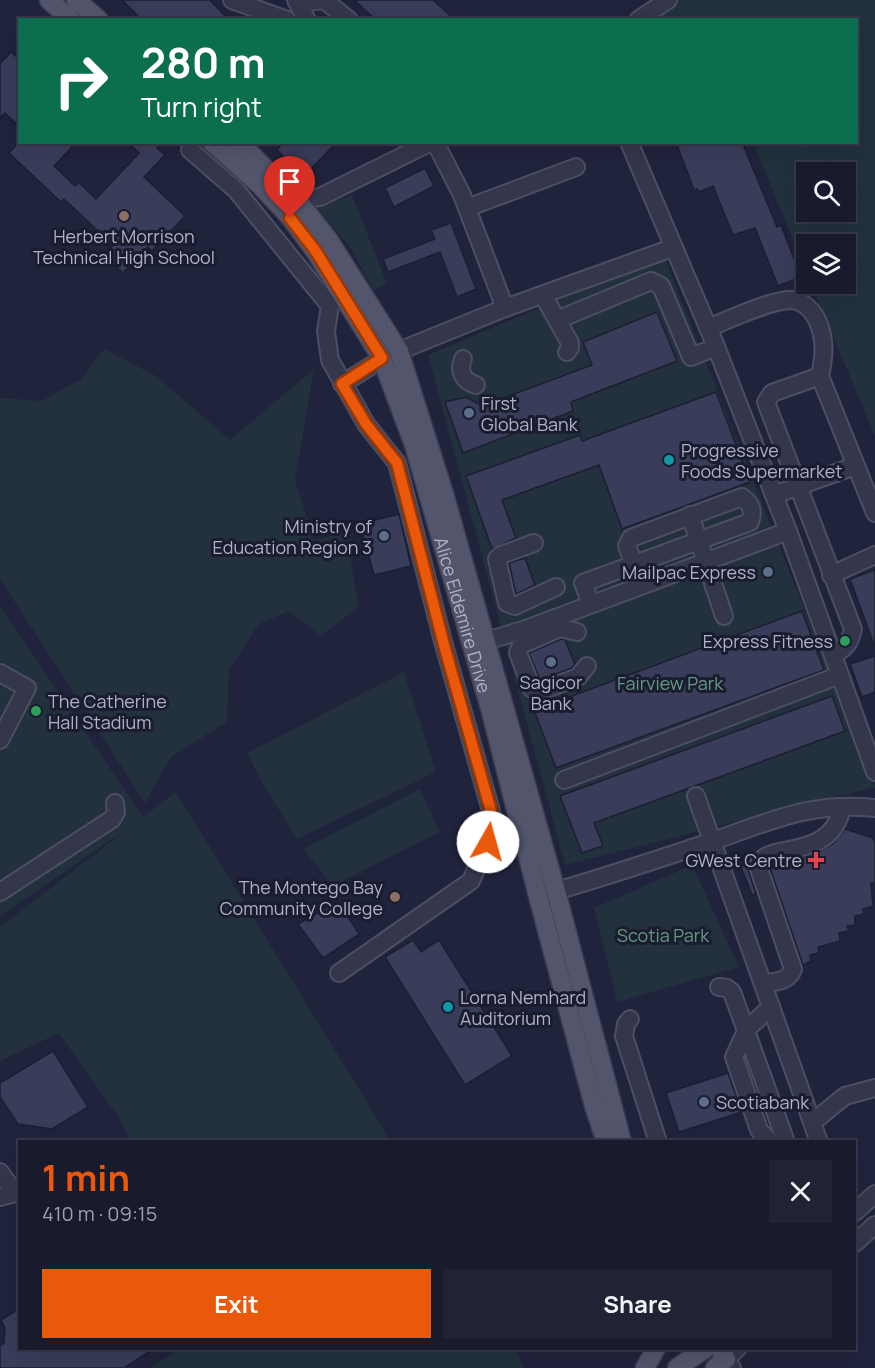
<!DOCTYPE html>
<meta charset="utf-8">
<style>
:root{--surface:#181a2d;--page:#212335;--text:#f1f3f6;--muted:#9fa1aa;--line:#363849;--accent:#ea580c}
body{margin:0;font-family:Manrope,sans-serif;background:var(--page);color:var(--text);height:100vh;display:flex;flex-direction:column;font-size:22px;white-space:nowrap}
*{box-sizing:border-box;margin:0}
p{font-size:20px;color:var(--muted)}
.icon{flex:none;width:33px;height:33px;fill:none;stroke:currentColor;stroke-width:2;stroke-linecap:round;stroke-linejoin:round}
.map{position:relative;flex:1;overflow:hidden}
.drawer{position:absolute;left:18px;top:1140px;width:838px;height:210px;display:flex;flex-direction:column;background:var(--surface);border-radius:0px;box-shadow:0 6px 24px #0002,0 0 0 2px var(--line)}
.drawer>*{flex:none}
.guide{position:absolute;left:18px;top:18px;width:840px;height:126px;border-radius:0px;box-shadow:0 6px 24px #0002,0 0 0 2px var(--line);background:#0b6e4f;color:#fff;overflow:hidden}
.buttons{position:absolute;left:796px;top:162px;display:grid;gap:12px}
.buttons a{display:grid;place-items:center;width:60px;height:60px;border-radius:0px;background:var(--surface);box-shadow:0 6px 24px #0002,0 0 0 2px var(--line);font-size:30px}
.pin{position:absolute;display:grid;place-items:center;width:51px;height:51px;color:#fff;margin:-62px -26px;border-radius:50% 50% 50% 0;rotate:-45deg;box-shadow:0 0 6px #0007}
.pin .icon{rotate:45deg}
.me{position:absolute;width:66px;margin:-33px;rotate:7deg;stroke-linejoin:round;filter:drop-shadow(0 0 4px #0008)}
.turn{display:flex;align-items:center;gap:21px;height:126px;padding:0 24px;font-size:27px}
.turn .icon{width:78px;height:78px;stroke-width:2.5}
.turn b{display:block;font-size:42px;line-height:51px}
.round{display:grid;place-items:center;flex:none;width:63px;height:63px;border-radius:0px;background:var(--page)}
.headline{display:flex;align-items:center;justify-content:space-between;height:102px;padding:0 24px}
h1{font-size:36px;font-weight:700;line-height:45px;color:var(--accent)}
.primary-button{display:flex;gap:12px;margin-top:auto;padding:12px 24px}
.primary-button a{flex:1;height:69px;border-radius:0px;background:var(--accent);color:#fff;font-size:24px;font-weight:700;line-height:69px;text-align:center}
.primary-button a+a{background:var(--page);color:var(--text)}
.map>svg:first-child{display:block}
</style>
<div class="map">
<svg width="875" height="1368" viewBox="0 0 875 1368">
<rect width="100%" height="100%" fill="#20233c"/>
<g fill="#22313d" fill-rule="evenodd">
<path d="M672,0h31l2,4v-4h170v436l-64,-152h35v-40h-39v29l-54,-130 103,-1v-122h-214zM807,172h39v40h-39z"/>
<polygon points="352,195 387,284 373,290 351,248 317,208"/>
<polygon points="664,256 875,787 565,865 428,355"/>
<polygon points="104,349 156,376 230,440 314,369 295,480 314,540 345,532 359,606 321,636 289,611 259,624 229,670 227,722 171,757 145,803 0,579 0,398 42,401 81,379"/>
<polygon points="0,606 143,817 176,792 391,1141 131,1141 119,1118 59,1033 0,1061 0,927 130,827 0,916"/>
<polygon points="404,672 436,772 297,839 263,784 247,753"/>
<polygon points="420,789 440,832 333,886 303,849"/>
<polygon points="692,865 739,967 617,1002 594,908"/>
<polygon points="180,1349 517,1349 523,1368 150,1368"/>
</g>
<g fill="#3a3d5a" stroke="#1c1e32" stroke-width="1.5">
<polygon points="122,0 210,0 229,20 142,20"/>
<polygon points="354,0 433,0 455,20 376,20"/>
<polygon points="11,52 20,60 20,127 5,113 0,118 0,64"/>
<polygon points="19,142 67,142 72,147 54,166 75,186 79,183 96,199 139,153 128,142 162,142 157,148 165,155 144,177 185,216 152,251 148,247 123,273 104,255 113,245 64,199 61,202 9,153"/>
<polygon points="284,142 337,142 303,177 277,150"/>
<polygon points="676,142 742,142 777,227 781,225 801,277 778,286 755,228 733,235 713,186 699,192 697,189 694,190"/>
<polygon points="425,168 434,186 394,207 385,188"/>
<polygon points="451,223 476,289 457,297 440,252 388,272 383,259 435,239 431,230"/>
<polygon points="657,312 677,361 571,402 573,411 463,453 445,402 466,397 482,406 592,365 583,342"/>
<polygon points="716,392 750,482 622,529 599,465 502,500 516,538 492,549 466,476 580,435 582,441"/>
<polygon points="399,514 411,566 374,575 360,524"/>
<polygon points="525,558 535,585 516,594 509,563"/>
<polygon points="875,570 875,645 874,645 850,579"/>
<polygon points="802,611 824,670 556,768 534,710"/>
<polygon points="561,639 565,640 575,664 572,668 540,680 529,653"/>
<polygon points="875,656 875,692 862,697 850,664"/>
<polygon points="832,696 845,731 594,823 603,846 582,853 560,796"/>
<polygon points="845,829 873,838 875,843 875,883 871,883 873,906 863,909 864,914 855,916 855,925 847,926 849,931 839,933 840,941 818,947 819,953 810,955 811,961 803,965 770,868 776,864 817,853 833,844"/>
<polygon points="751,858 748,869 756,894 752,895 739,862"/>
<polygon points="338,901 359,934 323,958 298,924"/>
<polygon points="413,940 421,952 439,940 512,1056 465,1085 385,957"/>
<polygon points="53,1051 88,1107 52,1129 18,1124 0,1097 0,1083"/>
<polygon points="728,1073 742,1112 679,1132 666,1093"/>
<polygon points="20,1308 20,1348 154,1348 124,1368 0,1368 0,1346 4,1343 5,1328 1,1320"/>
</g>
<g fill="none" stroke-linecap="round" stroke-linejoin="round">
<g stroke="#4c4e63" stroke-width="20">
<g id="minor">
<polyline points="232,0 287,20"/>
<polyline points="296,0 307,20"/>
<polyline points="324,0 349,20"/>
<polyline points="298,4 321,0"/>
<polyline points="638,20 668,0"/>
<polyline points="435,142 462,195 505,308"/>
<polyline points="629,142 715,344 788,531 875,772"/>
<polyline points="190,150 236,190 330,306 326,331 330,360 366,424 397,463 444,645 491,811 488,842 471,881 339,973"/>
<polyline points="298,201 320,197 431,142"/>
<polyline points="467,208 576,167"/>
<polyline points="543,295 570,343 570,348 567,352"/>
<polyline points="557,320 651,281 661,286 691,357 716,347"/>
<path d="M708,328c20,-8 62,-28 83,-28 13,1 22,11 27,22 8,19 6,35 2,54l55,137"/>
<path d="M463,359c-5,12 0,22 13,26"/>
<path d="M820,376l-48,17 -6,9 87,227c-3,14 -7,19 -20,26"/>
<polyline points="342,384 382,359 399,351 505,308 672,248"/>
<polyline points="774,495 855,466"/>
<polyline points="690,515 724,616"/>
<polyline points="534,543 501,555 497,559 507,603 515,606 556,587"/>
<polyline points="831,575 875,555"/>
<path d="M591,604l-8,-21 167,-61c4,-11 1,-19 -8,-25l-111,41 -4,8 7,18"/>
<polyline points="577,632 560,628 521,645 518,653 532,689 541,691 578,677 587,666"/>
<polyline points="486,641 523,630 788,531"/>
<polyline points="0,673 27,688 0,740"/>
<polyline points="564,780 840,675"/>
<polyline points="696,796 819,1142"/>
<path d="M556,891c52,-15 103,-32 154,-49 59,-20 100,-41 165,-34"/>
<polyline points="0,892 112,819 116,812 115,803"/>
<path d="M763,984c12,-3 26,-2 30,-15l-35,-103c7,-26 73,-2 84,-59"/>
<polyline points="719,987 727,988 732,992 786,1142"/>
<polyline points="630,1019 626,1024 624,1036 658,1142"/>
<polyline points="813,1122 845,1096 875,1088"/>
<polyline points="770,1142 759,1130 734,1057 747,1029 771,1007"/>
<polyline points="0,1172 15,1193 0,1197"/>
<polyline points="855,1212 875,1194"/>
<polyline points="855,1243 875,1225"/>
<polyline points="732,1368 726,1359 738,1348"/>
</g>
</g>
<g stroke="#3b3d52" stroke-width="21">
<g id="major">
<polyline points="49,0 71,20"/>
<polyline points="76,0 99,20"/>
<path id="s1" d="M212,142l49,44 29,31 25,34 67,108 32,86 76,263 49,192 55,206 12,36"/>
<polyline points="239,142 298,201 328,239 399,351 445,497 556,891 622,1142"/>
<polyline points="645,1368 656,1348"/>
<polyline points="677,1368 706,1348"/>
<polyline points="715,1368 726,1359 719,1348"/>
</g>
</g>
<use href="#minor" stroke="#34374c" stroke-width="16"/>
<use href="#major" stroke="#52556c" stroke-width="18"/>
</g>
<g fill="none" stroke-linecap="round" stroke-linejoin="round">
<g stroke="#983908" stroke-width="15">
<polyline id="route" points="290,218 315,250 382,358 342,384 366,424 397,463 444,645 491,811 488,842"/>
</g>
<use href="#route" stroke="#ea580c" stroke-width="10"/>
</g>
<g fill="#8d6e63" stroke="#1a1c30" stroke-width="2">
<circle cx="124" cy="216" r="6"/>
<circle cx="395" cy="897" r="6"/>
</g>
<g fill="#5c6f8a" stroke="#1a1c30" stroke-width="2">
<circle cx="469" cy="413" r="6"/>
<circle cx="384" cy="536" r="6"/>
<circle cx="768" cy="572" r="6"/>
<circle cx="551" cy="662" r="6"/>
<circle cx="704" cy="1102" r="6"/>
</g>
<g fill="#0f9aa8" stroke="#1a1c30" stroke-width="2">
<circle cx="669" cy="460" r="6"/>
<circle cx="448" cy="1007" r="6"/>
</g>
<g fill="#2e9e5b" stroke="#1a1c30" stroke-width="2">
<circle cx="845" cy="641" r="6"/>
<circle cx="36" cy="711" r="6"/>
</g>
<path fill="#e0444e" stroke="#1a1c30" stroke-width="2" d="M813 851h6v6h6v6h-6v6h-6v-6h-6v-6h6z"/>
<g text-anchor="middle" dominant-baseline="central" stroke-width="6" stroke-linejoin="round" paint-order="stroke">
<g font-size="18" fill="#afb1c8" stroke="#1a1c30" text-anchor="start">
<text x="124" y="236" text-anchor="middle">Herbert Morrison<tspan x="124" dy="21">Technical High School</tspan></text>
<text x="481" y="403">First<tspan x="481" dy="21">Global Bank</tspan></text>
<text x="681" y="450">Progressive<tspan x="681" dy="21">Foods Supermarket</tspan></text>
<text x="372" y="526" text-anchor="end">Ministry of<tspan x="372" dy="21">Education Region 3</tspan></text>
<text x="756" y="572" text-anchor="end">Mailpac Express</text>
<text x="833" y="641" text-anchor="end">Express Fitness</text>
<text x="551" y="682" text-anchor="middle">Sagicor<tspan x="551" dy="21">Bank</tspan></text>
<text x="48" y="701">The Catherine<tspan x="48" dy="21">Hall Stadium</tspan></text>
<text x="802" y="860" text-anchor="end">GWest Centre</text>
<text x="383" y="887" text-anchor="end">The Montego Bay<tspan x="383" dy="21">Community College</tspan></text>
<text x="460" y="997">Lorna Nemhard<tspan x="460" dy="21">Auditorium</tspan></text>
<text x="716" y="1102">Scotiabank</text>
</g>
<g font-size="18" fill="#afb1c8" stroke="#1a1c30">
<text stroke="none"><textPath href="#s1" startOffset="546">Alice Eldemire Drive</textPath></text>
</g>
<g font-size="18" fill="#659a82" stroke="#1a1c30">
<text x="670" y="683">Fairview Park</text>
<text x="663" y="935">Scotia Park</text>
</g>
</g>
</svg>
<div class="buttons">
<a><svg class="icon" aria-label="search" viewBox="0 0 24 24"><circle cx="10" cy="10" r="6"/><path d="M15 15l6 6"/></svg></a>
<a><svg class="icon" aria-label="layers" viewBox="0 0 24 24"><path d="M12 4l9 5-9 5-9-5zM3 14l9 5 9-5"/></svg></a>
</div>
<div class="pin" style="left:290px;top:218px;background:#d93025"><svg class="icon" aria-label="arrive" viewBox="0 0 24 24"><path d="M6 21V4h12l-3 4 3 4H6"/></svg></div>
<svg class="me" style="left:488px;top:842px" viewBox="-20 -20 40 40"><circle r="19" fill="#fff"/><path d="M0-13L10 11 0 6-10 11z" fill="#ea580c"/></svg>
<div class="guide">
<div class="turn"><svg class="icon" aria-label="right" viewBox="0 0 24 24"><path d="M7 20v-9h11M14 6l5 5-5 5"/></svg><div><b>280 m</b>Turn right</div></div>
</div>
<section class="drawer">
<div class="headline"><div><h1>1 min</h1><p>410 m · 09:15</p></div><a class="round"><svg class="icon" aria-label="close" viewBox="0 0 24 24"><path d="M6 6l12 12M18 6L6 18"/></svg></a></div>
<div class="primary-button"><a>Exit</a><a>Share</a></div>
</section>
</div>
